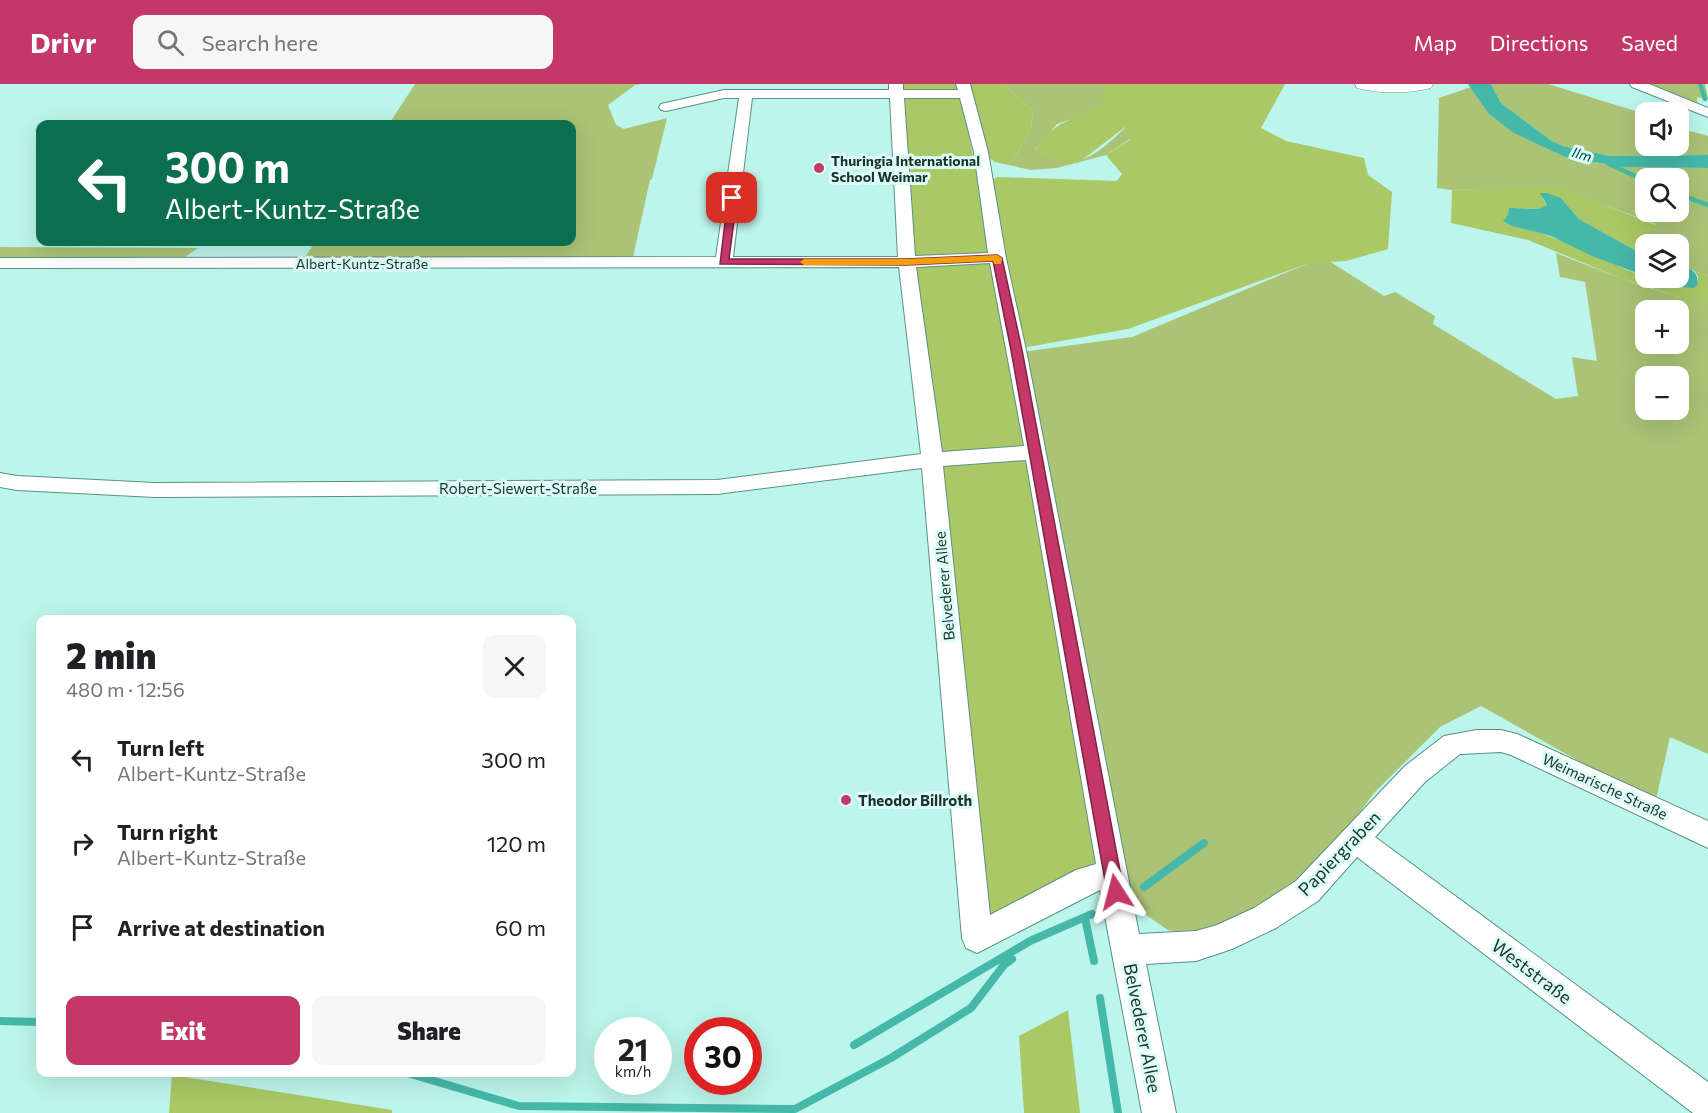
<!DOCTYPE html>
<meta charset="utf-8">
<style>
:root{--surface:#fff;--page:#f6f6f6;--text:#202124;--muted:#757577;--accent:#c33769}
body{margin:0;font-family:Commissioner,sans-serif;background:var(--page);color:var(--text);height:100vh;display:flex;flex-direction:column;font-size:22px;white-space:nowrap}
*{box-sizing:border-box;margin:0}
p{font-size:20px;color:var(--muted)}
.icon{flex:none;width:33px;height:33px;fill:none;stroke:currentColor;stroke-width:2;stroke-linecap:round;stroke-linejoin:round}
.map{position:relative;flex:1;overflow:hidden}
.drawer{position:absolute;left:36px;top:531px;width:540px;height:462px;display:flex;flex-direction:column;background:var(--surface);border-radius:12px;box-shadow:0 6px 24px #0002}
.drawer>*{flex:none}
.top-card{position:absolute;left:36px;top:36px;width:540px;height:126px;border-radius:12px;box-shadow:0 6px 24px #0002;background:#0b6e4f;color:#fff;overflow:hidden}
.tools{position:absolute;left:1635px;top:18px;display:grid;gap:12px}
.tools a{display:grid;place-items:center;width:54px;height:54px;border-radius:12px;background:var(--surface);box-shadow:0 6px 24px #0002;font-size:30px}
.speed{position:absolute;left:594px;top:933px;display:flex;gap:12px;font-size:30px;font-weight:700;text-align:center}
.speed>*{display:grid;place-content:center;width:78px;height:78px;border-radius:50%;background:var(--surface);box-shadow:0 6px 24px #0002;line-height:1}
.speed small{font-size:15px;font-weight:400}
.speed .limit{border:9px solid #d22;background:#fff;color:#111}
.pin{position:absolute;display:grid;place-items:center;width:51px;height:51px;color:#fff;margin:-26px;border-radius:12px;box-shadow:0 3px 9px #0006}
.me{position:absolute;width:66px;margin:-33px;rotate:351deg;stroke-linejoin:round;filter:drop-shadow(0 0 4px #0008)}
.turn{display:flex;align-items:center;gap:21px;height:126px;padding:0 30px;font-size:27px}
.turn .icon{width:78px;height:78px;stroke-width:2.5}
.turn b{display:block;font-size:42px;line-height:51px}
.round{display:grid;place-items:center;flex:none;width:63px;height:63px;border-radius:12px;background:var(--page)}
.head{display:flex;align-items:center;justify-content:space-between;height:102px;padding:0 30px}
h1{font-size:36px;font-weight:800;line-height:45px}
.button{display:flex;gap:12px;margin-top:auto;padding:12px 30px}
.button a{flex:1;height:69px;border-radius:12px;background:var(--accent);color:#fff;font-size:24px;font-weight:800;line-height:69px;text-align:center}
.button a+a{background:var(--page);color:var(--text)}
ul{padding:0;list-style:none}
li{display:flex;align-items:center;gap:18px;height:84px;padding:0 30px}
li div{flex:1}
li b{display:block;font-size:22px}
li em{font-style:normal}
header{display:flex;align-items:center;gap:36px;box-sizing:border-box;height:84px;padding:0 30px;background:var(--accent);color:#fff}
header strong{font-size:28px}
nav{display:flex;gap:33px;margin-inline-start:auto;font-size:21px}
.search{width:420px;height:54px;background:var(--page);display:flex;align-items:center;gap:15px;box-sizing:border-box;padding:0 21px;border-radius:12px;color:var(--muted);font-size:22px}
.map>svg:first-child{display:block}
</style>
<header>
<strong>Drivr</strong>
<div class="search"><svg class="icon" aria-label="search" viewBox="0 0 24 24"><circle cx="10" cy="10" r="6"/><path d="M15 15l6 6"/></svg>Search here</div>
<nav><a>Map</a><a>Directions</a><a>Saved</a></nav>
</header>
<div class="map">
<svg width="1708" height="1029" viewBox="0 0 1708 1029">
<rect width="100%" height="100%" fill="#bcf5eb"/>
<g fill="#aac375" fill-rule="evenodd">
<polygon points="415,0 641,0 635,1 608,21 616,41 624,45 667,34 652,95 650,96 633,173 303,176 315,158 572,158 572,40 389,40"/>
<path d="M1004,0h101v19l-16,10 -32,11 -22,26c40,26 60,6 91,-23l4,12 -24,16 -49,13 -26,2 -36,-8h17l19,-33 2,-18z"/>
<polygon points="1491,0 1548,0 1645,30 1646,62 1678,62 1679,44 1708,52 1708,71 1610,72 1563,62 1552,57 1501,19"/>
<polygon points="1649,0 1705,0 1708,15 1697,13 1697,20"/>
<path d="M1471,3l18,27 26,19 50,24 58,10 85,1v108l-29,-11 -1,-21h-32l-1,12 -13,-7 24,-25 -101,-37 -103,3 -15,-2 2,-90zM1646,94h32v34h-32z"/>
<polygon points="0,163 198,164 185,173 172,175 0,176"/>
<path d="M1556,169c49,19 100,41 152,50v451l-38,-17 -15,67 -174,-98 -41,21 -66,66 -27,36 -51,53 -65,39 -26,10 -27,1 -10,-2 -25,-17 -14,-30 -107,-531 110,-15 177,-74 20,-2 55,35 11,-4 40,24 -2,8 123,75 22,-3 -6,-39 25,4 -12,-79 -25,-5zM1646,226h32v34h-32zM1646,292h32v34h-32z"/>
</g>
<g fill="#aac865">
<polygon points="903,0 960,0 1101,781 982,845 912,172"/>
<polygon points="963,0 1004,0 1033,27 1031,45 1012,78 995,78 981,68"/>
<path d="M1105,0h180l-24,44 25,13 78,17 4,17 24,17 -4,57 -42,12 -37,2 -181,66 -106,19 -33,-167 9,-4 119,4 5,-7 -16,-19 24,-15 -5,-13 -47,36 -20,-1 -23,-11c20,-33 40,-30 70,-48z"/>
<path d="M1555,102l101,39 -24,24 -53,-30 -18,-21h-19l5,7 -7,4 -24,-1 8,21c50,11 93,42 142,54 9,2 22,1 32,1v-8l-4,-5 14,5v27l-20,-3 -68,-22 -92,-38 -77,-17 1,-33z"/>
<polygon points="1068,926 1080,1029 1024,1029 1019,952"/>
<polygon points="172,991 392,1026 392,1029 169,1029"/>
</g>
<g fill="#45b8a9">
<polygon points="1468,0 1491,0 1501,19 1552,57 1563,62 1610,72 1708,71 1708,84 1623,83 1565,73 1514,49 1489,30"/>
<polygon points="1540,109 1547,109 1561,114 1579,135 1645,172 1645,192 1592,172 1551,152 1512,142 1503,137 1508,131 1509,124 1539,125 1547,121"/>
<path d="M1679,181c11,3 19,6 19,19l-4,4 -13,-1 -32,-9h29z"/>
</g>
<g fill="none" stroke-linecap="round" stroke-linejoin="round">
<g stroke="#45b8a9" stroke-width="4.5">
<polyline points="1700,0 1705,15"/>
<polyline points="1607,79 1646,97"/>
<polyline points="1678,110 1708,121"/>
</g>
<g stroke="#45b8a9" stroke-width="8">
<polyline points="1144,803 1204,759"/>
<polyline points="1085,834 1094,877"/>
<polyline points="1100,914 1118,1029"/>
<polyline points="0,937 40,938"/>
<polyline points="854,961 1030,857 1092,830"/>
<polyline points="404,988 519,1022 795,1025 891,974 971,924 1004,881 1012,875"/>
</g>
<g stroke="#599087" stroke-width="2">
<g id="street">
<path d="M889,0h14v6h55l-2,-6h14l18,68 18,106 20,92 113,584 57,-3 21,-6 37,-17 42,-27 109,-115 39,-30 33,-6h24l16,4 191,87v27l-197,-93 -10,-3 -41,2 -35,28 -50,55 333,245v31h-15l-336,-256 -39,44 -42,27 -44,21 -36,12 -50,3 30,149h-34l-42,-223 -123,63 -11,-5 -4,-10 -40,-470 -205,26 -562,3 -138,-7 -17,-3v-14l17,3 138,7 562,-3 204,-26 -22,-187 -899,1v-10l716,-1 23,-159h-15l-58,13 -5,-1 -2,-3 2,-3 63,-14h165zM752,14h138l8,159h-165zM904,14h56l14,54 14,101 -73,3zM990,179l34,183 -82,6 -26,-185zM1026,376l70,404 -20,6 -86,45 -47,-449z"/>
<polygon points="1630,0 1649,0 1708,24 1708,33 1632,3"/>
</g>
</g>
<g stroke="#599087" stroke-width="1">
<path id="secondary" d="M1355,0h78l-2,4c-24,6 -50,6 -74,0z"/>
</g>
<use href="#street" fill="#fff" fill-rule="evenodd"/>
<use href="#secondary" fill="#fff" fill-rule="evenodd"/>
</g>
<polygon fill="#c33769" stroke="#7f2444" stroke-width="1.5" points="732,111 737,114 729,175 906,175 997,171 1002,174 1022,266 1124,808 1122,814 1116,816 1110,814 1107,808 1011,266 993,177 906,181 720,180 728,114"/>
<polygon fill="#f59e0b" points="997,171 1002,174 1001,180 994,180 993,177 906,181 804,181 800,178 804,175 906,175"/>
<g fill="#c33769" stroke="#dcfdf7" stroke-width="2">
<circle cx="819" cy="84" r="6"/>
<circle cx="846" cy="716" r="6"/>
</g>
<g text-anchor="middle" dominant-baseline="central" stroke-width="6" stroke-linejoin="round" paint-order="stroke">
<g font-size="14" font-style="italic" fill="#00463f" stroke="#dcfdf7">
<text transform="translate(1582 70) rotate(16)">Ilm</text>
</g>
<g font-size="14" font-weight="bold" fill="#1b322e" stroke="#dcfdf7" text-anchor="start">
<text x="831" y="76">Thuringia International<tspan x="831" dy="16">School Weimar</tspan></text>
</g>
<g font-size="14" fill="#1b322e" stroke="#dcfdf7">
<text x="362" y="179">Albert-Kuntz-Straße</text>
</g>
<g font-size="15" fill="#1b322e" stroke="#dcfdf7">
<text x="518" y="404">Robert-Siewert-Straße</text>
<text transform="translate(944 502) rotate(-95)">Belvederer Allee</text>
<text transform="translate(1605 702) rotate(25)">Weimarische Straße</text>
</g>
<g font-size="15" font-weight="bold" fill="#1b322e" stroke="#dcfdf7" text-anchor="start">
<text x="858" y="716">Theodor Billroth</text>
</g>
<g font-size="18" fill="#1b322e" stroke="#dcfdf7">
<text transform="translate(1339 769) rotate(-46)">Papiergraben</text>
<text transform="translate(1532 887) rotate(37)">Weststraße</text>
<text transform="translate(1143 944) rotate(79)">Belvederer Allee</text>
</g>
</g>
</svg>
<div class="tools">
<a><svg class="icon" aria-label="sound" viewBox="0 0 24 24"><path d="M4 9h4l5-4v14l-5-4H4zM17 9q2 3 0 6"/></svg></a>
<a><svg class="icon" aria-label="search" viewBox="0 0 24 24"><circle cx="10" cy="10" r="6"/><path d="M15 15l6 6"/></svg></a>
<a><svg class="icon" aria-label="layers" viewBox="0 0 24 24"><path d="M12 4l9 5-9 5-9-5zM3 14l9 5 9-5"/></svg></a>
<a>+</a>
<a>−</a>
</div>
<div class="speed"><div>21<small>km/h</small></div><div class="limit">30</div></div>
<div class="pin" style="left:732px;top:114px;background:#d93025"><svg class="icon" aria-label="arrive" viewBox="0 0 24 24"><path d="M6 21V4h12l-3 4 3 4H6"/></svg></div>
<svg class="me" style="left:1116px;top:808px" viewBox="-20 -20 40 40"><path d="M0-17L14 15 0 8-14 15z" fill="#c33769" stroke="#fff" stroke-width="4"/></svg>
<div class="top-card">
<div class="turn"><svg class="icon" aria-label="left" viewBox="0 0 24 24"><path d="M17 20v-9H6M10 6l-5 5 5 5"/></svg><div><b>300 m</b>Albert-Kuntz-Straße</div></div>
</div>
<section class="drawer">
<div class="head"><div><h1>2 min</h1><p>480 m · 12:56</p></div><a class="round"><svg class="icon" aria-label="close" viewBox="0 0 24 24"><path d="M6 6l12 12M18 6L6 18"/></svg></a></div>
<ul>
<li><svg class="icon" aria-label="left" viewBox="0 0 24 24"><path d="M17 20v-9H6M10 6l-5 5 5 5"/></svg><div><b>Turn left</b><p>Albert-Kuntz-Straße</p></div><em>300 m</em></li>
<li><svg class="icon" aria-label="right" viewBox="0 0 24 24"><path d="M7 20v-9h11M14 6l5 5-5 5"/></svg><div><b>Turn right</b><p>Albert-Kuntz-Straße</p></div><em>120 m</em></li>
<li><svg class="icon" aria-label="arrive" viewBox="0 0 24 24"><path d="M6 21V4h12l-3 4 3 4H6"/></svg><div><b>Arrive at destination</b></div><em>60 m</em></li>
</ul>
<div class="button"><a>Exit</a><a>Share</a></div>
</section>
</div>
